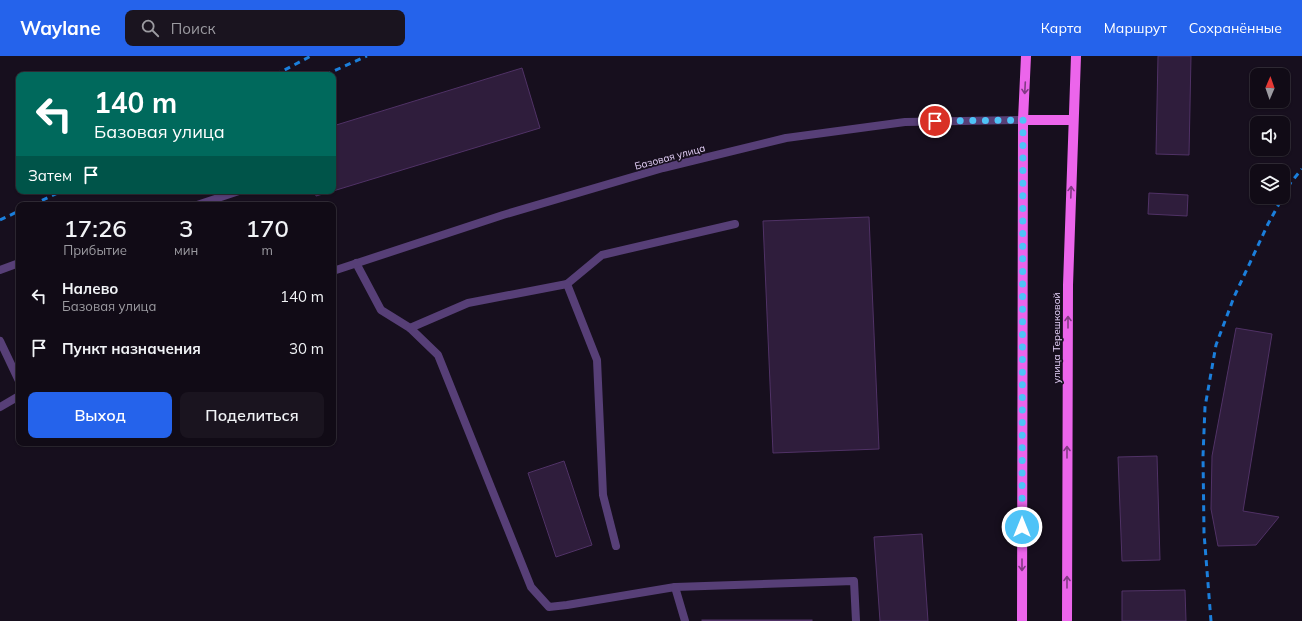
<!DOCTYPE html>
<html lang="ru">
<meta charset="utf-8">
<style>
:root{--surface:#110b16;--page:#1a141f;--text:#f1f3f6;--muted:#9c9ba1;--line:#302b35;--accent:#2563eb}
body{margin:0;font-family:Mulish,sans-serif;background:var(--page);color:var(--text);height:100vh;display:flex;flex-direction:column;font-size:15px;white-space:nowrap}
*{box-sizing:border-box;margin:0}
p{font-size:13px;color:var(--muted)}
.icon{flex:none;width:22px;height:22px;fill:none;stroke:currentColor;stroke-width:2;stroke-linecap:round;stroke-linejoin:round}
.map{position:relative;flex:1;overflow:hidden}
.side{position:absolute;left:16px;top:146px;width:320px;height:244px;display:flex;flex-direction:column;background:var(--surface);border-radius:8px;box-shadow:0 1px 3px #0004,0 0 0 1px var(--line)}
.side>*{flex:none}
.guide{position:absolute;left:16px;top:16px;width:320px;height:122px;border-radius:8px;box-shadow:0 1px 3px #0004,0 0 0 1px var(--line);background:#00695c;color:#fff;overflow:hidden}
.needle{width:26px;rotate:2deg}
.fabs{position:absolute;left:1250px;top:12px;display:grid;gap:8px}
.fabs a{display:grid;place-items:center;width:40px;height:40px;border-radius:8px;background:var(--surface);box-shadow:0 1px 3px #0004,0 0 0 1px var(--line);font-size:20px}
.pin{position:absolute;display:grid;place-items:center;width:34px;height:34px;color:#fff;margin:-17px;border:2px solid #fff;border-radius:50%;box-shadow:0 1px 4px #0007}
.me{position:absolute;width:44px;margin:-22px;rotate:0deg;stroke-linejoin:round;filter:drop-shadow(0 0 3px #0008)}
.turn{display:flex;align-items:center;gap:14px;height:84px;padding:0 12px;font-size:18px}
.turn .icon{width:52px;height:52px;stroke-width:2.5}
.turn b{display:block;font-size:28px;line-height:34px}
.then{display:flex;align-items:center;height:38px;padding:0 12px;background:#0003;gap:8px;font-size:15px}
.eta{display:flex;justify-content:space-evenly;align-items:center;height:68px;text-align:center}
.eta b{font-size:24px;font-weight:600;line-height:28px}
.cta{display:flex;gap:8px;margin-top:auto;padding:8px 12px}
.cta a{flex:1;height:46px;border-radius:8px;background:var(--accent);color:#fff;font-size:16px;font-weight:600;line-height:46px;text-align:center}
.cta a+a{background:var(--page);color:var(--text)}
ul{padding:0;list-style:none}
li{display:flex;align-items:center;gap:12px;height:52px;padding:0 12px}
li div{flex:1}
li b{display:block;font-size:15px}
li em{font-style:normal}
header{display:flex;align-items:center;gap:24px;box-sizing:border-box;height:56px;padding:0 20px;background:var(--accent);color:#fff}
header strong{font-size:19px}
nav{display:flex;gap:22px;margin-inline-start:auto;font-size:14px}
.search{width:280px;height:36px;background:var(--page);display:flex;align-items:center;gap:10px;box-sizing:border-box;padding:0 14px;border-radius:8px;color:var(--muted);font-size:15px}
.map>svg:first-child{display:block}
</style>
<header>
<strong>Waylane</strong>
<div class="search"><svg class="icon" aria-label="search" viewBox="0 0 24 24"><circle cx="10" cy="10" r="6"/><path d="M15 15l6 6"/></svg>Поиск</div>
<nav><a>Карта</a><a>Маршрут</a><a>Сохранённые</a></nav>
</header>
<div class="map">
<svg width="1302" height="565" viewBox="0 0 1302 565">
<rect width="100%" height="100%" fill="#170f1e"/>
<g fill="#2f1d3c" stroke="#503266">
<polygon points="1158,0 1191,0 1189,99 1156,98"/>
<polygon points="522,12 540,72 333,135 333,70"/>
<polygon points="315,135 333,135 316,140"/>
<polygon points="1149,137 1188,139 1187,160 1148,158"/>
<polygon points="869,161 879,393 773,397 763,165"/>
<polygon points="1236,272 1272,278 1243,455 1279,461 1256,489 1218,490 1211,453 1212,400"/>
<polygon points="1157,400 1160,504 1122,505 1118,401"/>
<polygon points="564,405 592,489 556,501 528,417"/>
<polygon points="922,478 928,565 880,565 874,481"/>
<polygon points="1185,534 1186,565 1122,565 1122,535"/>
<rect x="702" y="564" width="110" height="1"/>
</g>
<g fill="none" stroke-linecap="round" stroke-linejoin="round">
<g stroke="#573f77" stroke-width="8">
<polyline points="197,149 239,135"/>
<polyline points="356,207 381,254 410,272 438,299 531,531 549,551 567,549 675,531 854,525 856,565"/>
<polyline points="0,214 19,207"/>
<polyline points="567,228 602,199 735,168"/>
<polyline points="410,272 468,247 567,228 597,304 603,439 616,490"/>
<polyline points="0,285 19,325"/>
<polyline points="675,531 685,565"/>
</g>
<g stroke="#573f77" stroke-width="8">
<polyline points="333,215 503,159 663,112 786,82 905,66 1023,64"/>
<polyline points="0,351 19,340"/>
</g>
<g stroke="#ec65eb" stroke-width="10">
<polyline points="1023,64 1073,64"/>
<polyline points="1022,565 1023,64 1026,0"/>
<polyline points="1067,565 1068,229 1076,0"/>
</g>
<g stroke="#1b7fdc" stroke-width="3" stroke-dasharray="6 5" stroke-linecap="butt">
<polyline points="275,19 311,0"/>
<polyline points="325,19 367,0"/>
<polyline points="32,149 62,135"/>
<polyline points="0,164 19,155"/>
<polyline points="1211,565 1204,477 1203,400 1205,351 1216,289 1234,241 1268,168 1291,126 1302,113"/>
</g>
</g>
<defs><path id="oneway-shaft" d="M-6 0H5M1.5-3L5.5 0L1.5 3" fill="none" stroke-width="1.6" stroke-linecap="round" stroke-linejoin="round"/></defs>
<g stroke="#823a84">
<use href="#oneway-shaft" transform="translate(1025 32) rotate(93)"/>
<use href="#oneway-shaft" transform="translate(1071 136) rotate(-88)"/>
<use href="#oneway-shaft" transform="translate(1068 266) rotate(-90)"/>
<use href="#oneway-shaft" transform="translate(1067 396) rotate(-90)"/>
<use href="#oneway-shaft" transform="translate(1022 509) rotate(90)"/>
<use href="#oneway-shaft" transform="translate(1067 526) rotate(-90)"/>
</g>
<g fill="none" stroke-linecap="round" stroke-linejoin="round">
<polyline stroke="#4fc3f7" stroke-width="7" stroke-dasharray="0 12.6" points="935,65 1023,64 1022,471"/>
</g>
<g text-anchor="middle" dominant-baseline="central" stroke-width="3.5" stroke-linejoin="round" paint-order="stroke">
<g font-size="10" fill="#e5d1f9" stroke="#170f1e">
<text transform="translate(670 101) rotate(-15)">Базовая улица</text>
<text transform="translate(1056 282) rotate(-90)">улица Терешковой</text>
</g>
</g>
</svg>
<div class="fabs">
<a><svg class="needle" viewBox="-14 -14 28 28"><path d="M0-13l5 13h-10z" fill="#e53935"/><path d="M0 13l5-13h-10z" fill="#9c9ba1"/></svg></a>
<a><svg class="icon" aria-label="sound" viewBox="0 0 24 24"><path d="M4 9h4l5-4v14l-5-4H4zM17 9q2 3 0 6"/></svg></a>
<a><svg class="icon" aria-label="layers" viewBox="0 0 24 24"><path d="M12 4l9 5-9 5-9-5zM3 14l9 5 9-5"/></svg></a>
</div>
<div class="pin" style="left:935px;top:65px;background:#d93025"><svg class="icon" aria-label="arrive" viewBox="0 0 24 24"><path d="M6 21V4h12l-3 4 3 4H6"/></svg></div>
<svg class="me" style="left:1022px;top:471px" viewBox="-20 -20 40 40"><circle r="17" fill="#4fc3f7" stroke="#fff" stroke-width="3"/><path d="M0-11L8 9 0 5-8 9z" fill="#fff"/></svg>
<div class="guide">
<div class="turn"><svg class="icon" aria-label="left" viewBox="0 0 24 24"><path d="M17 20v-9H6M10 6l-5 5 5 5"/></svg><div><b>140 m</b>Базовая улица</div></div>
<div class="then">Затем<svg class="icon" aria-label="arrive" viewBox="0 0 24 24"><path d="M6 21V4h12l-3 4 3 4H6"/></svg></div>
</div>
<section class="side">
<div class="eta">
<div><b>17:26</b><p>Прибытие</p></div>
<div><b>3</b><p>мин</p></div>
<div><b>170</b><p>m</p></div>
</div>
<ul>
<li><svg class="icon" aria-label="left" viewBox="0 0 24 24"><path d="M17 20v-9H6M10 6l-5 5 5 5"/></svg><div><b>Налево</b><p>Базовая улица</p></div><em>140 m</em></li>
<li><svg class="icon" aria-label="arrive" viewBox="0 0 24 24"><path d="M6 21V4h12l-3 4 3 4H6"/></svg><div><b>Пункт назначения</b></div><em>30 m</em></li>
</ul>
<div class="cta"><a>Выход</a><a>Поделиться</a></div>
</section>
</div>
